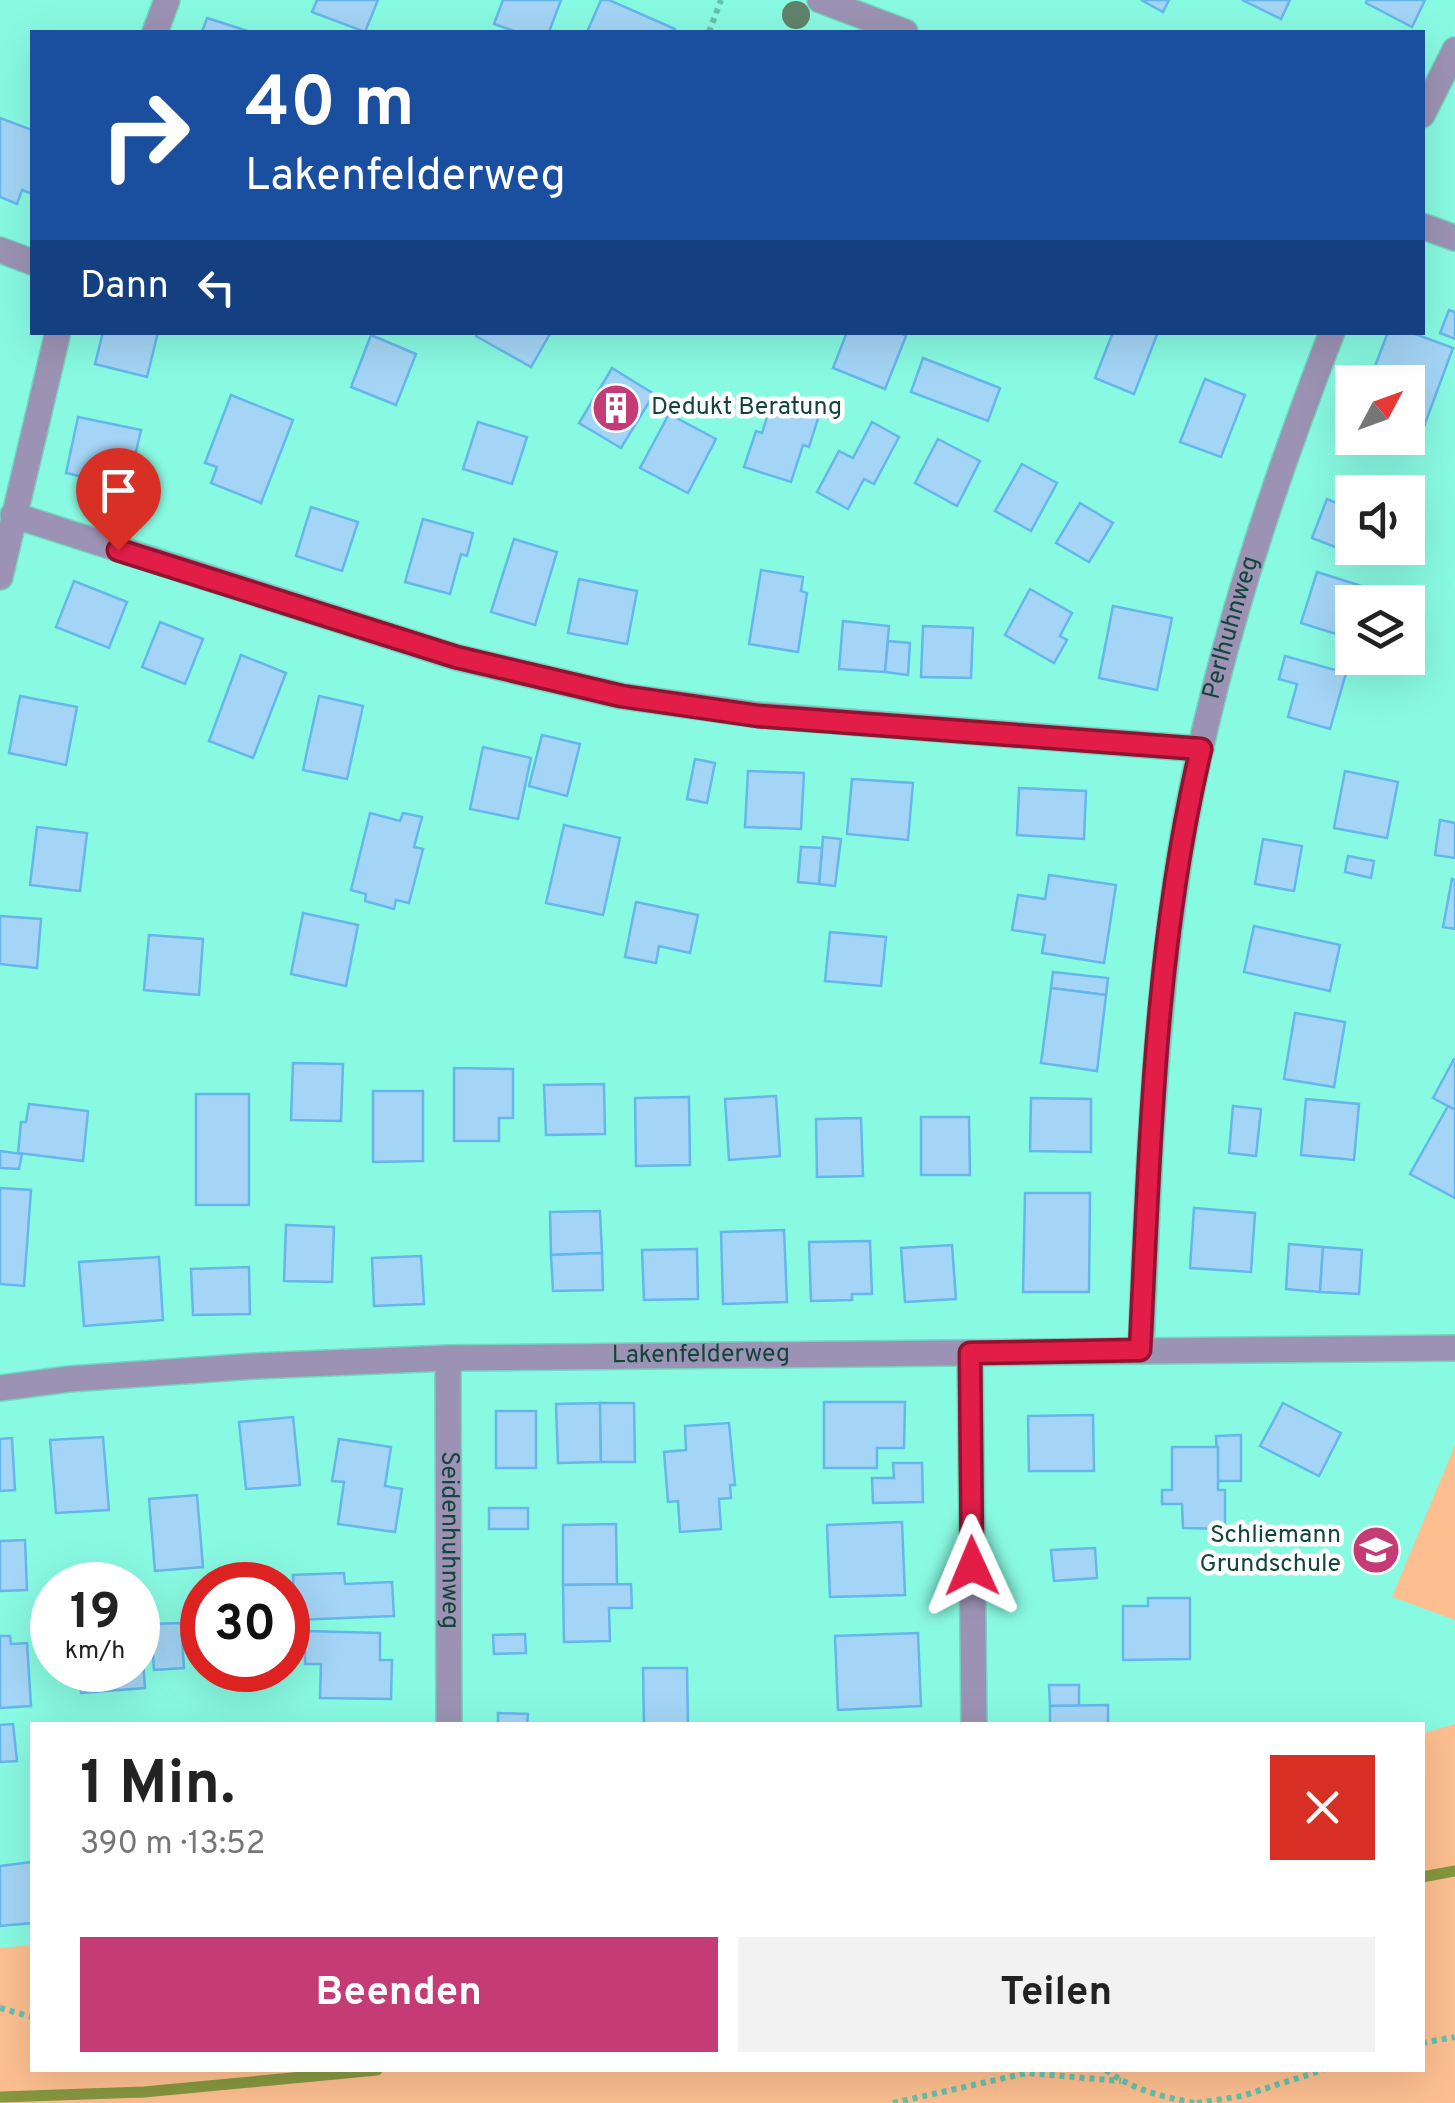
<!DOCTYPE html>
<html lang="de">
<meta charset="utf-8">
<style>
:root{--surface:#fff;--page:#f2f2f2;--text:#222;--muted:#767676;--accent:#c43b76}
body{margin:0;font-family:Overpass,sans-serif;background:var(--page);color:var(--text);height:100vh;display:flex;flex-direction:column;font-size:38px;white-space:nowrap}
*{box-sizing:border-box;margin:0}
p{font-size:32px;color:var(--muted)}
.icon{flex:none;width:55px;height:55px;fill:none;stroke:currentColor;stroke-width:2;stroke-linecap:round;stroke-linejoin:round}
.map{position:relative;flex:1;overflow:hidden}
.details{position:absolute;left:30px;top:1722px;width:1395px;height:350px;display:flex;flex-direction:column;background:var(--surface);border-radius:0px;box-shadow:0 10px 40px #0002}
.details>*{flex:none}
.banner{position:absolute;left:30px;top:30px;width:1395px;height:305px;border-radius:0px;box-shadow:0 10px 40px #0002;background:#1a4fa0;color:#fff;overflow:hidden}
.needle{width:65px;rotate:49deg}
.tools{position:absolute;left:1335px;top:365px;display:grid;gap:20px}
.tools a{display:grid;place-items:center;width:90px;height:90px;border-radius:0px;background:var(--surface);box-shadow:0 10px 40px #0002;font-size:50px}
.speed{position:absolute;left:30px;top:1562px;display:flex;gap:20px;font-size:50px;font-weight:700;text-align:center}
.speed>*{display:grid;place-content:center;width:130px;height:130px;border-radius:50%;background:var(--surface);box-shadow:0 10px 40px #0002;line-height:1}
.speed small{font-size:25px;font-weight:400}
.speed .limit{border:15px solid #d22;background:#fff;color:#111}
.pin{position:absolute;display:grid;place-items:center;width:85px;height:85px;color:#fff;margin:-102px -42px;border-radius:50% 50% 50% 0;rotate:-45deg;box-shadow:0 0 10px #0007}
.pin .icon{rotate:45deg}
.me{position:absolute;width:110px;margin:-55px;rotate:359deg;stroke-linejoin:round;filter:drop-shadow(0 0 8px #0008)}
.turn{display:flex;align-items:center;gap:35px;height:210px;padding:0 50px;font-size:45px}
.turn .icon{width:130px;height:130px;stroke-width:2.5}
.turn b{display:block;font-size:70px;line-height:85px}
.then{display:flex;align-items:center;height:95px;padding:0 50px;background:#0003;gap:20px;font-size:38px}
.round{display:grid;place-items:center;flex:none;width:105px;height:105px;border-radius:0px;background:var(--page)}
.headline{display:flex;align-items:center;justify-content:space-between;height:170px;padding:0 50px}
h1{font-size:60px;font-weight:700;line-height:75px}
.primary-button{display:flex;gap:20px;margin-top:auto;padding:20px 50px}
.primary-button a{flex:1;height:115px;border-radius:0px;background:var(--accent);color:#fff;font-size:40px;font-weight:700;line-height:115px;text-align:center}
.primary-button a+a{background:var(--page);color:var(--text)}
.map>svg:first-child{display:block}
</style>
<div class="map">
<svg width="1455" height="2103" viewBox="0 0 1455 2103">
<rect width="100%" height="100%" fill="#89fae2"/>
<g fill="#fdbf90">
<polygon points="1455,1445 1455,1620 1392,1597"/>
<polygon points="1455,1724 1455,2103 0,2103 0,1948 32,1945 32,2070 1422,2070 1423,1733"/>
</g>
<g fill="none" stroke-linecap="round" stroke-linejoin="round">
<g stroke="#87973e" stroke-width="11">
<polyline points="1422,1877 1455,1871"/>
<polyline points="0,2097 144,2092 377,2070"/>
</g>
</g>
<g fill="#a4d5f6" stroke="#65b7eb" stroke-width="2.5">
<polygon points="317,0 378,0 365,32 312,12"/>
<polygon points="503,0 561,0 549,32 517,32 494,24"/>
<polygon points="601,0 609,0 675,29 674,32 587,32"/>
<polygon points="1141,0 1169,0 1163,12"/>
<polygon points="1242,0 1290,0 1281,19"/>
<polygon points="1367,0 1425,0 1412,27 1366,3"/>
<polygon points="207,18 251,32 202,32"/>
<polygon points="0,118 32,130 32,194 22,190 17,204 0,197"/>
<polygon points="1449,310 1455,312 1455,339 1440,333"/>
<polygon points="103,332 158,332 147,377 95,364"/>
<polygon points="478,332 551,332 531,367 476,336"/>
<polygon points="847,332 898,332 906,336 885,389 833,368"/>
<polygon points="1113,332 1158,332 1134,394 1095,378"/>
<polygon points="1388,332 1410,332 1453,348 1419,440 1408,436 1408,382 1369,382"/>
<polygon points="371,335 416,354 396,405 351,387"/>
<polygon points="923,358 1000,388 988,421 911,392"/>
<polygon points="612,368 654,394 621,448 579,423"/>
<polygon points="1205,379 1245,395 1221,457 1180,442"/>
<polygon points="231,395 293,420 261,503 211,483 217,467 205,463"/>
<polygon points="773,398 820,412 809,447 803,445 791,482 744,467 756,431 762,433"/>
<polygon points="669,414 716,439 688,493 640,468"/>
<polygon points="78,417 141,430 128,487 66,473"/>
<polygon points="478,422 527,437 512,484 463,469"/>
<polygon points="872,422 899,437 874,484 864,479 848,509 817,492 839,451 853,458"/>
<polygon points="938,439 980,461 957,506 915,483"/>
<polygon points="1022,464 1057,483 1031,531 995,511"/>
<polygon points="1327,499 1352,510 1352,548 1376,548 1371,561 1312,538"/>
<polygon points="1080,503 1113,523 1089,562 1056,543"/>
<polygon points="311,507 358,522 342,571 296,556"/>
<polygon points="423,519 473,533 467,556 461,554 450,594 405,582"/>
<polygon points="514,539 557,552 535,625 491,612"/>
<polygon points="761,570 803,577 801,591 807,593 798,652 749,644"/>
<polygon points="1317,572 1384,593 1381,602 1352,602 1352,639 1301,623"/>
<polygon points="579,579 637,591 627,644 568,633"/>
<polygon points="74,581 127,602 109,648 56,627"/>
<polygon points="1030,589 1072,613 1060,636 1067,640 1054,663 1005,635"/>
<polygon points="1113,606 1172,618 1157,690 1099,678"/>
<polygon points="843,621 889,626 885,672 839,669"/>
<polygon points="160,622 203,639 185,684 142,667"/>
<polygon points="923,626 973,628 971,678 921,677"/>
<polygon points="888,641 910,643 908,675 885,672"/>
<polygon points="241,655 286,673 253,758 209,741"/>
<polygon points="1285,656 1346,673 1330,729 1288,717 1297,684 1279,679"/>
<polygon points="20,696 77,707 66,765 9,753"/>
<polygon points="319,696 363,706 347,779 303,770"/>
<polygon points="542,735 580,744 567,796 529,786"/>
<polygon points="483,747 531,758 518,819 470,809"/>
<polygon points="695,759 715,763 707,803 687,799"/>
<polygon points="748,771 804,773 801,829 745,827"/>
<polygon points="1345,771 1398,782 1387,838 1334,828"/>
<polygon points="852,779 913,783 908,840 847,834"/>
<polygon points="1019,788 1086,791 1084,839 1017,835"/>
<polygon points="370,813 400,821 403,813 422,817 414,847 423,849 409,903 396,900 394,909 365,901 366,894 351,890"/>
<polygon points="1440,820 1455,823 1455,858 1435,855"/>
<polygon points="564,825 620,838 603,915 546,903"/>
<polygon points="37,827 87,833 80,891 30,885"/>
<polygon points="823,837 841,839 835,886 819,884"/>
<polygon points="1263,839 1302,846 1294,891 1255,884"/>
<polygon points="801,847 822,848 819,884 798,882"/>
<polygon points="1348,856 1374,861 1371,878 1345,872"/>
<polygon points="1049,875 1116,885 1104,963 1042,953 1045,935 1012,930 1018,895 1045,899"/>
<polygon points="1452,879 1455,880 1455,929 1443,927"/>
<polygon points="636,902 698,915 690,953 659,946 656,963 625,957"/>
<polygon points="303,913 358,925 346,986 291,974"/>
<polygon points="0,916 41,919 37,968 0,964"/>
<polygon points="1254,926 1340,945 1330,991 1244,972"/>
<polygon points="830,932 886,937 881,986 825,981"/>
<polygon points="149,935 203,939 199,995 144,990"/>
<polygon points="1053,972 1108,978 1106,995 1051,988"/>
<polygon points="1051,988 1106,995 1097,1071 1041,1063"/>
<polygon points="1295,1013 1345,1022 1334,1087 1284,1079"/>
<polygon points="1454,1059 1455,1059 1455,1110 1433,1098"/>
<polygon points="293,1063 343,1064 341,1121 291,1120"/>
<polygon points="454,1068 513,1069 513,1118 499,1118 499,1141 454,1141"/>
<polygon points="604,1084 605,1134 546,1135 544,1085"/>
<polygon points="373,1091 423,1091 423,1161 373,1162"/>
<rect x="196" y="1094" width="53" height="111"/>
<polygon points="776,1096 780,1156 729,1160 725,1099"/>
<polygon points="689,1097 690,1165 636,1166 635,1098"/>
<polygon points="1031,1098 1091,1099 1091,1152 1030,1151"/>
<polygon points="1306,1099 1359,1104 1354,1160 1301,1155"/>
<polygon points="29,1104 88,1111 83,1161 18,1153 21,1122 26,1122"/>
<polygon points="1233,1106 1261,1109 1256,1156 1229,1153"/>
<polygon points="1448,1106 1455,1110 1455,1198 1410,1174"/>
<polygon points="921,1117 969,1117 970,1175 921,1175"/>
<polygon points="861,1118 863,1176 817,1177 816,1119"/>
<polygon points="0,1151 22,1154 19,1169 0,1168"/>
<polygon points="0,1188 31,1190 24,1286 0,1284"/>
<polygon points="1025,1193 1090,1193 1089,1292 1023,1292"/>
<polygon points="1194,1208 1255,1213 1251,1272 1190,1268"/>
<polygon points="600,1211 602,1253 551,1255 550,1212"/>
<polygon points="286,1225 334,1227 332,1282 284,1281"/>
<polygon points="784,1230 787,1302 723,1304 721,1232"/>
<polygon points="870,1241 872,1294 852,1294 852,1300 811,1301 809,1242"/>
<polygon points="1289,1244 1323,1247 1320,1292 1286,1289"/>
<polygon points="952,1245 956,1299 905,1302 901,1248"/>
<polygon points="1323,1247 1362,1250 1359,1294 1320,1292"/>
<polygon points="697,1249 698,1299 644,1300 642,1250"/>
<polygon points="602,1253 603,1290 553,1291 551,1255"/>
<polygon points="421,1256 424,1304 374,1306 372,1258"/>
<polygon points="159,1257 163,1320 84,1326 79,1262"/>
<polygon points="249,1267 250,1314 193,1315 191,1269"/>
<polygon points="824,1402 905,1402 904,1448 877,1448 877,1468 824,1468"/>
<polygon points="600,1403 601,1462 558,1463 556,1404"/>
<polygon points="600,1403 634,1403 635,1462 601,1462"/>
<polygon points="1283,1403 1341,1433 1319,1476 1260,1446"/>
<rect x="496" y="1411" width="40" height="57"/>
<polygon points="1093,1415 1094,1471 1029,1471 1028,1416"/>
<polygon points="293,1417 300,1485 246,1489 239,1422"/>
<polygon points="729,1423 735,1485 730,1485 731,1498 719,1499 721,1529 680,1532 678,1501 668,1502 664,1452 686,1450 685,1426"/>
<polygon points="1241,1435 1241,1481 1218,1481 1216,1436"/>
<polygon points="103,1437 109,1510 56,1513 50,1440"/>
<polygon points="12,1438 15,1490 0,1491 0,1439"/>
<polygon points="339,1439 391,1447 385,1486 402,1489 395,1532 338,1524 344,1482 332,1481"/>
<polygon points="1172,1447 1218,1447 1218,1490 1225,1490 1225,1529 1183,1528 1182,1504 1162,1504 1162,1490 1172,1490"/>
<polygon points="893,1463 922,1463 923,1502 873,1503 872,1478 894,1478"/>
<polygon points="197,1495 203,1567 155,1571 149,1499"/>
<rect x="489" y="1508" width="39" height="21"/>
<polygon points="902,1522 905,1595 830,1597 827,1525"/>
<polygon points="616,1524 617,1584 563,1585 563,1525"/>
<polygon points="25,1540 27,1590 0,1591 0,1541"/>
<polygon points="1095,1548 1097,1578 1054,1581 1051,1550"/>
<polygon points="344,1573 345,1584 392,1582 394,1616 295,1620 293,1575"/>
<polygon points="631,1584 632,1608 609,1608 610,1641 564,1642 563,1585"/>
<polygon points="1148,1598 1190,1598 1190,1659 1123,1660 1123,1606 1148,1606"/>
<polygon points="181,1623 184,1668 154,1670 151,1624"/>
<polygon points="305,1631 380,1633 380,1660 392,1660 391,1699 320,1698 321,1664 305,1664"/>
<polygon points="918,1633 921,1706 838,1710 835,1636"/>
<polygon points="525,1634 526,1653 494,1654 493,1635"/>
<polygon points="0,1636 10,1636 11,1644 27,1643 31,1706 0,1708"/>
<polygon points="138,1647 142,1647 145,1688 81,1693 79,1670 138,1670"/>
<polygon points="643,1668 687,1668 688,1725 644,1725"/>
<polygon points="1049,1685 1079,1685 1079,1706 1050,1706"/>
<polygon points="1108,1705 1108,1725 1050,1725 1050,1706"/>
<polygon points="498,1713 528,1714 527,1725 498,1725"/>
<polygon points="13,1724 17,1761 0,1762 0,1725"/>
<polygon points="32,1862 32,1923 0,1926 0,1866"/>
</g>
<g fill="none" stroke-linecap="round" stroke-linejoin="round">
<g stroke="#72d6c1" stroke-width="28">
<g id="minor">
<polyline points="820,0 905,32"/>
<polyline points="155,32 167,0"/>
<polyline points="1422,115 1455,50"/>
<polyline points="1422,226 1455,238"/>
<polyline points="0,250 32,262"/>
<polyline points="13,515 455,657 621,696 758,715 1201,749"/>
<polyline points="0,577 58,332"/>
<path id="s1" d="M1141,1350c6,-152 12,-304 33,-455 26,-192 88,-382 158,-563"/>
<polyline points="970,1353 974,1725"/>
<path id="s2" d="M448,1358l1,367"/>
<path id="s3" d="M0,1388l69,-9 186,-13 193,-8 1007,-10"/>
</g>
</g>
<g stroke="#64c1ad" stroke-width="6" stroke-dasharray="5 5" stroke-linecap="butt">
<polyline points="709,32 721,0"/>
<polyline points="0,2008 32,2017"/>
<polyline points="1422,2043 1455,2037"/>
<path d="M1106,2070c27,20 57,27 89,33"/>
<polyline points="893,2103 1027,2073 1121,2081"/>
<polyline points="1197,2103 1242,2096 1323,2070"/>
</g>
<use href="#minor" stroke="#9c93b4" stroke-width="25"/>
</g>
<circle fill="#60836a" cx="796" cy="15" r="14"/>
<g fill="none" stroke-linecap="round" stroke-linejoin="round">
<g stroke="#92132f" stroke-width="25">
<path id="route" d="M118,550l338,107 165,39 137,20 443,33c-47,197 -51,400 -61,601l-170,3 2,213"/>
</g>
<use href="#route" stroke="#e11d48" stroke-width="18"/>
</g>
<defs>
<g id="building-disc" transform="scale(2.5)"><circle r="9.5" fill="#c43b76" stroke="#fff"/><path d="M-4-6H4V6H1V3H-1V6H-4ZM-2.5-4.3h1.7v1.8h-1.7ZM.8-4.3h1.7v1.8H.8ZM-2.5-1h1.7V.8h-1.7ZM.8-1h1.7V.8H.8Z" fill="#fff"/></g>
<g id="school-disc" transform="scale(2.5)"><circle r="9.5" fill="#c43b76" stroke="#fff"/><path d="M0-5L7-2L0 1L-7-2ZM-4 1L0 2.5L4 1V4Q0 6-4 4Z" fill="#fff"/></g>
</defs>
<g fill-rule="evenodd">
<use href="#building-disc" x="616" y="408"/>
<use href="#school-disc" x="1376" y="1550"/>
</g>
<g text-anchor="middle" dominant-baseline="central" stroke-width="9" stroke-linejoin="round" paint-order="stroke">
<g font-size="25" fill="#14453c" stroke="#fff" text-anchor="start">
<text x="651" y="408">Dedukt Beratung</text>
<text x="1341" y="1536" text-anchor="end">Schliemann<tspan x="1341" dy="29">Grundschule</tspan></text>
</g>
<g font-size="25" fill="#14453c" stroke="#fff">
<text stroke="none"><textPath href="#s1" startOffset="730">Perlhuhnweg</textPath></text>
<text stroke="none"><textPath href="#s3" startOffset="702">Lakenfelderweg</textPath></text>
<text stroke="none"><textPath href="#s2" startOffset="182">Seidenhuhnweg</textPath></text>
</g>
</g>
</svg>
<div class="tools">
<a><svg class="needle" viewBox="-14 -14 28 28"><path d="M0-13l5 13h-10z" fill="#e53935"/><path d="M0 13l5-13h-10z" fill="#767676"/></svg></a>
<a><svg class="icon" aria-label="sound" viewBox="0 0 24 24"><path d="M4 9h4l5-4v14l-5-4H4zM17 9q2 3 0 6"/></svg></a>
<a><svg class="icon" aria-label="layers" viewBox="0 0 24 24"><path d="M12 4l9 5-9 5-9-5zM3 14l9 5 9-5"/></svg></a>
</div>
<div class="speed"><div>19<small>km/h</small></div><div class="limit">30</div></div>
<div class="pin" style="left:118px;top:550px;background:#d93025"><svg class="icon" aria-label="arrive" viewBox="0 0 24 24"><path d="M6 21V4h12l-3 4 3 4H6"/></svg></div>
<svg class="me" style="left:972px;top:1566px" viewBox="-20 -20 40 40"><path d="M0-17L14 15 0 8-14 15z" fill="#e11d48" stroke="#fff" stroke-width="4"/></svg>
<div class="banner">
<div class="turn"><svg class="icon" aria-label="right" viewBox="0 0 24 24"><path d="M7 20v-9h11M14 6l5 5-5 5"/></svg><div><b>40 m</b>Lakenfelderweg</div></div>
<div class="then">Dann<svg class="icon" aria-label="left" viewBox="0 0 24 24"><path d="M17 20v-9H6M10 6l-5 5 5 5"/></svg></div>
</div>
<section class="details">
<div class="headline"><div><h1>1 Min.</h1><p>390 m · 13:52</p></div><a class="round" style="background:#d93025;color:#fff"><svg class="icon" aria-label="close" viewBox="0 0 24 24"><path d="M6 6l12 12M18 6L6 18"/></svg></a></div>
<div class="primary-button"><a>Beenden</a><a>Teilen</a></div>
</section>
</div>
